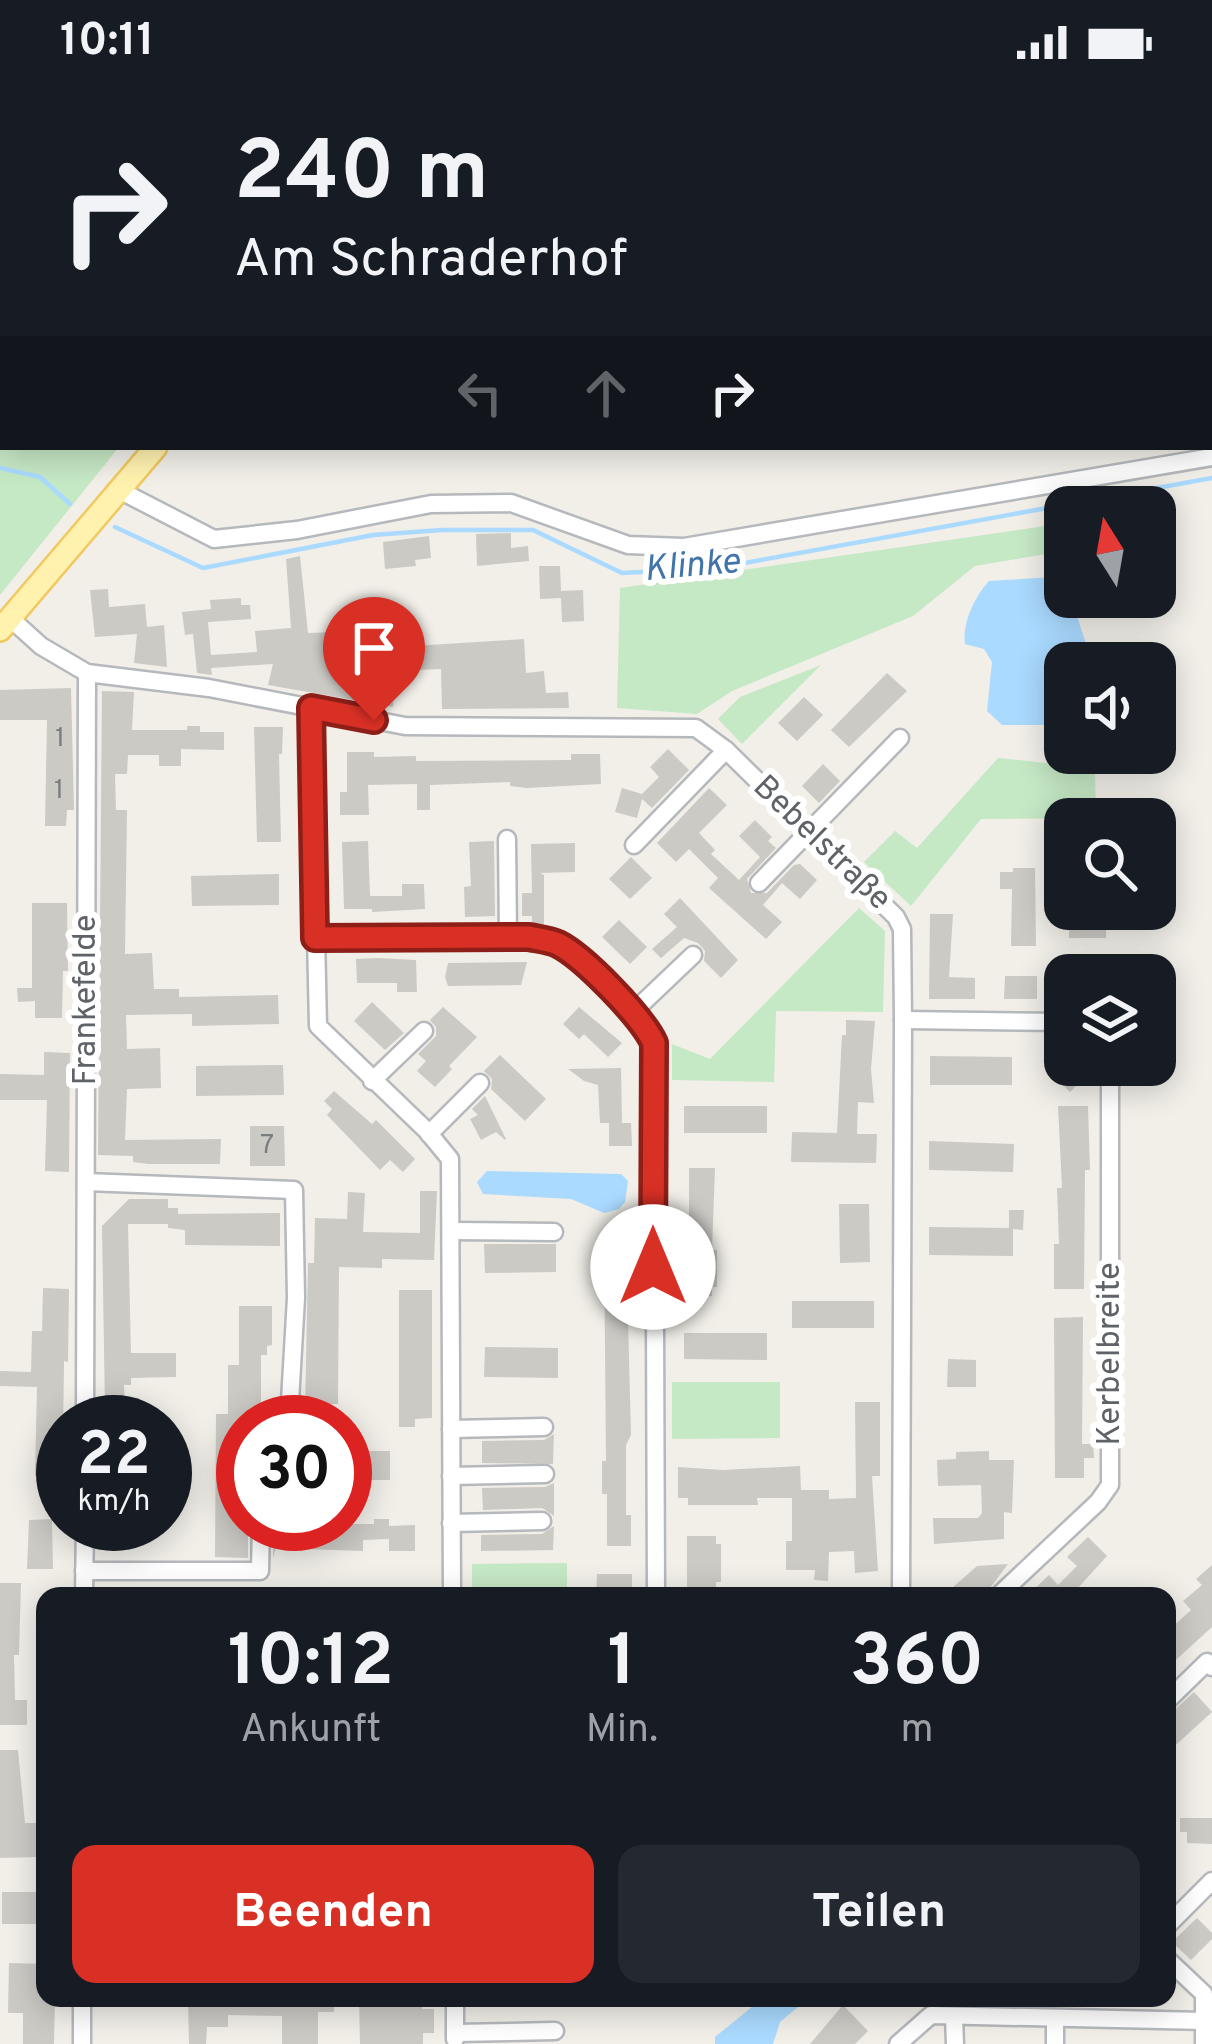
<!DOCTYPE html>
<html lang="de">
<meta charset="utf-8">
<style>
:root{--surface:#171b24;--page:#242831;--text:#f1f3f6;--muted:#9ea1a6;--accent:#d93025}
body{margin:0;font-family:Overpass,sans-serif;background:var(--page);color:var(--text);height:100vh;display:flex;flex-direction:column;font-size:45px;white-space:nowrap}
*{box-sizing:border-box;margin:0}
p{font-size:39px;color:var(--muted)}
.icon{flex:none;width:66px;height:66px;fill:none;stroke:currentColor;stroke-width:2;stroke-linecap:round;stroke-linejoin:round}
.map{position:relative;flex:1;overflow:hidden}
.sheet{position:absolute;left:36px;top:1503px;width:1140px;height:420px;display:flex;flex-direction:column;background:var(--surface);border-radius:24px;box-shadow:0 6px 30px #0003}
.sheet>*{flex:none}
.banner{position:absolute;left:0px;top:0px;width:1212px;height:366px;box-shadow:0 6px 30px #0003;background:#171b24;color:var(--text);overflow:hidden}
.needle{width:78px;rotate:349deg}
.buttons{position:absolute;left:1044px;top:402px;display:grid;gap:24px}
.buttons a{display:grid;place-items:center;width:132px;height:132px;border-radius:24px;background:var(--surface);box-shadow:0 6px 30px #0003;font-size:60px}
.speed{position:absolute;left:36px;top:1311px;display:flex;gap:24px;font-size:60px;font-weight:700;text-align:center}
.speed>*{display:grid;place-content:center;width:156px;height:156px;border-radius:50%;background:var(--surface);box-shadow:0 6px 30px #0003;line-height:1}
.speed small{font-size:30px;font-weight:400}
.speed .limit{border:18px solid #d22;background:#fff;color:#111}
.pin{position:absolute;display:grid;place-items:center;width:102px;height:102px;color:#fff;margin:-123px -51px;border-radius:50% 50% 50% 0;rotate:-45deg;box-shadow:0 0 12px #0007}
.pin .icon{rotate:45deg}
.me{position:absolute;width:132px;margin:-66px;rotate:0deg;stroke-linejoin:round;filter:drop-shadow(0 0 9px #0008)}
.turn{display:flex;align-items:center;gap:42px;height:252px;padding:0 36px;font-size:54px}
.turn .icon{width:156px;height:156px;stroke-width:2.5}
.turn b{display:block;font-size:84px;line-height:102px}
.lanes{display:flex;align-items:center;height:114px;padding:0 36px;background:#0003;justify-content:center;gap:60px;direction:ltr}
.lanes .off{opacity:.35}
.eta{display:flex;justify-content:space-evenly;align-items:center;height:204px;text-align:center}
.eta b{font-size:72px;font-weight:700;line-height:84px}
.action{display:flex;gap:24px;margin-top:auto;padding:24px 36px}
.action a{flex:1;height:138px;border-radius:24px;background:var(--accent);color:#fff;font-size:48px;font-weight:700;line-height:138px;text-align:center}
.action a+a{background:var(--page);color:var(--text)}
.status{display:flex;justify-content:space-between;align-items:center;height:84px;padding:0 60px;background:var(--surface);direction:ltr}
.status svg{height:33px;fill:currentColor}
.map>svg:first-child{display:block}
</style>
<div class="status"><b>10:11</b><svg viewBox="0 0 49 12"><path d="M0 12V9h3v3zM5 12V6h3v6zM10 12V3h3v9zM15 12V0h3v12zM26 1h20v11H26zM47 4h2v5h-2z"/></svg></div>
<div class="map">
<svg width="1212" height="1960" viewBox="0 0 1212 1960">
<rect width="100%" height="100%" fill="#f1efe8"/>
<g fill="#c5e8c5">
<polygon points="0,307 3,363 119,363 0,511"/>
<polygon points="1052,441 1046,470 975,482 913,532 732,607 697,630 617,624 620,504"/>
<polygon points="821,581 742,660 718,635 740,613"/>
<polygon points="998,674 1095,684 1096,734 981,735 911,822 864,778 895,747 917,764"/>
<polygon points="859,824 885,847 883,928 776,927 774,998 672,996 672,960 710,975"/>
<polygon points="672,1298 780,1298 780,1354 672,1355"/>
<polygon points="567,1479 567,1512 472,1512 472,1480"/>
</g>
<g fill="#aadaff">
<path d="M1055,493l10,9v11h6l21,66h-27v62h-63l-15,-14 5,-49 -8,-13 -19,-5c-3,-21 10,-48 24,-63z"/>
<polygon points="487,1087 621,1090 628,1097 625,1118 619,1125 604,1129 571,1115 483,1110 477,1098"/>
<polygon points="763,1914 809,1914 780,1938 773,1960 715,1960 715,1953"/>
</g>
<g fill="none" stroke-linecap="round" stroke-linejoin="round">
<g stroke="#aadaff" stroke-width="4.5">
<polyline points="0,384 40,393 70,420"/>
<polyline points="115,443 203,484 373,451 442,446 533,446 622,489 717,484 1212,394"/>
</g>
</g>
<g fill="#cccac5">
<polygon points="511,449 511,464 528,462 529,477 477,482 476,450"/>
<polygon points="429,452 431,474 415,476 416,482 385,485 383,458"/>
<polygon points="300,472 308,549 365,547 365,559 380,558 380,564 524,555 526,589 544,587 546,609 568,608 569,624 442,625 441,585 395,587 393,623 268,601 273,580 211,584 212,591 197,589 193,550 185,551 182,528 211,525 210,516 241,514 241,521 250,521 251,535 208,538 211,571 257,568 255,547 291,544 286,475"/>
<polygon points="539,482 560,482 561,507 583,506 584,537 562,538 561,514 540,515"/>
<polygon points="108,505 109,523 145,520 147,543 164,541 167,583 134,579 137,550 95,553 90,506"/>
<polygon points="887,589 907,607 849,663 831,646"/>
<polygon points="71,604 74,726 67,726 66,742 45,742 47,636 0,636 0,606"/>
<polygon points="102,607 134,608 132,646 187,646 187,642 200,642 200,648 224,648 224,666 181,665 181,682 159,682 159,671 128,671 127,690 115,690 116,726 127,726 125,870 152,869 154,905 179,905 179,913 278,911 279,940 192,942 192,930 126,931 127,965 160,964 161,1004 127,1005 125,1056 221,1055 220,1080 148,1080 133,1078 133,1072 98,1071"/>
<polygon points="804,613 823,631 797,657 778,639"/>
<polygon points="254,643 283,643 282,670 279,670 281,758 257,758"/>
<polygon points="668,665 689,686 652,724 642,715 637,734 615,728 622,704 642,710 659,693 650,683"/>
<polygon points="347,668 374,668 374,673 416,672 416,677 571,676 571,670 600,670 601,700 527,704 510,702 510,698 430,701 430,726 417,726 417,700 368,701 369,731 340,731 340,708 347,708"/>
<polygon points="823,680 840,697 819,719 802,702"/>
<polygon points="709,704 727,721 699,749 715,766 711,770 739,796 760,773 739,752 755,736 772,753 768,757 776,764 747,795 751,809 767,809 794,781 800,780 817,796 800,815 782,799 763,821 782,838 766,855 709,804 718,794 689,765 676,778 657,759"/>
<polygon points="368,757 370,812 402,812 402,800 424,800 425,825 372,828 372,825 344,825 342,758"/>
<polygon points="494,757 495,832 465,833 464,803 471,802 469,758"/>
<polygon points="575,759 575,788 540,789 544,791 544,843 532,841 532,832 522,832 522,809 532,809 531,760"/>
<polygon points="631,773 652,794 630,815 609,795"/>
<polygon points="1013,784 1035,784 1036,862 1011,862 1012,805 1000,805 1000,788 1013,788"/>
<polygon points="279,790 279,821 192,822 191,792"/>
<polygon points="680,814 738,876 721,894 704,877 705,867 698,859 684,854 661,874 652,865 677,843 664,830"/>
<polygon points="32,819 67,819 68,887 63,887 62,934 35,934 35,917 18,918 17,904 32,904"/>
<polygon points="930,830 953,830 949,893 975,894 975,915 929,915"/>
<rect x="1069" y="830" width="37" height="24"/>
<polygon points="619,836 647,863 630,880 602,853"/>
<polygon points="378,874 416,876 417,908 397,908 397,899 357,899 356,875"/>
<polygon points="527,878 521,901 448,902 445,893 448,879"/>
<polygon points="1005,892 1037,892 1037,915 1004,915"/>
<polygon points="372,918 404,949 385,966 354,937"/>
<polygon points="443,923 477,953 449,982 452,985 435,1003 417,987 426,977 418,970 436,952 436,943 430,936"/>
<polygon points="579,923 622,959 608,973 584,950 579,955 563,940"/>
<polygon points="846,936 875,937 871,985 874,1019 858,1018 857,1050 877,1050 876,1079 791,1078 792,1048 837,1049 842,951 846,951"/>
<polygon points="1065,961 1065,981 1073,981 1085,993 1070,1008 1044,982"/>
<polygon points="44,968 70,969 69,1088 45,1087 47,1016 0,1016 0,990 44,991"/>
<polygon points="500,971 546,1015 525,1037 491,1005 492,995 484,987"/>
<polygon points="930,972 1012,973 1012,1001 930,1001"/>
<polygon points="283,981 284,1011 196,1012 196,982"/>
<polygon points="621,984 622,1039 631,1039 632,1062 609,1062 609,1039 600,1039 598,1001 584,997 568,985"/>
<polygon points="334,1007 372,1040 376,1036 415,1075 403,1088 390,1076 380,1086 327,1031 332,1025 324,1017"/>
<polygon points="485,1012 506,1055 505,1056 496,1048 481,1056 470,1035 478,1031 472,1025"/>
<rect x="684" y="1022" width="83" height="27"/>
<polygon points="1058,1022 1088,1022 1090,1086 1085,1086 1084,1205 1054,1205 1054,1160 1059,1160 1057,1104 1062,1104"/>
<polygon points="250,1042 284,1042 285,1082 250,1082"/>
<polygon points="929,1057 1014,1060 1013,1088 929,1086"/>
<polygon points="689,1084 715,1084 712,1166 717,1166 717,1203 712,1203 712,1212 684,1212 684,1202 681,1202 684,1141 689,1141"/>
<polygon points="420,1107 437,1107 434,1176 382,1175 382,1184 339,1183 338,1320 329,1320 329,1327 305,1327 308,1179 314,1179 315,1134 347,1135 348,1108 365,1109 363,1148 420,1149"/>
<polygon points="129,1115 168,1115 168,1124 178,1124 178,1130 280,1129 280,1162 185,1161 185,1146 168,1144 168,1140 128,1140 131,1269 176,1269 176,1293 131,1294 131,1301 124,1301 125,1325 105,1325 102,1142"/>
<polygon points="839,1120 869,1120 870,1178 840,1179"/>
<polygon points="1009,1126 1024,1126 1023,1146 1013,1145 1013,1172 929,1171 929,1143 1009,1144"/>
<polygon points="604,1152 631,1152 628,1234 631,1351 626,1361 626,1431 631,1431 631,1462 607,1462 607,1410 602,1410 602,1377 606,1377"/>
<polygon points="484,1160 556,1160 556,1188 485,1189"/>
<polygon points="43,1204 69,1205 68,1278 64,1277 62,1428 45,1427 46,1392 35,1392 37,1303 0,1302 0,1287 31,1288 32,1247 42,1247"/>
<polygon points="399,1206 432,1206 432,1334 415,1335 415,1343 399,1343"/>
<rect x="792" y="1217" width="82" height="27"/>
<polygon points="239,1222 272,1222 272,1261 267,1262 267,1271 261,1271 261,1324 270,1324 270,1338 243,1338 243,1440 248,1440 248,1474 215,1473 216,1330 228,1330 228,1281 239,1281"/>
<polygon points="1083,1233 1082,1360 1093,1360 1094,1374 1084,1374 1084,1394 1055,1394 1054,1234"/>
<polygon points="684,1249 767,1249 767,1276 684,1275"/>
<polygon points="485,1263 558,1264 558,1294 484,1293"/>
<polygon points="948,1275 976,1276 976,1303 947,1303"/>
<polygon points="855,1318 880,1318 880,1392 872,1392 878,1487 855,1489 854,1467 829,1468 828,1497 814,1496 815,1486 786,1486 786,1457 792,1457 792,1414 757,1414 758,1421 688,1421 688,1414 678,1414 678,1383 723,1386 800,1382 801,1406 829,1406 829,1415 856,1414"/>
<polygon points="554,1350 553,1380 482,1379 482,1357 544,1356"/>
<rect x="345" y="1367" width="45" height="29"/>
<polygon points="989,1367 989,1376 1014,1376 1012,1429 1004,1428 1004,1455 934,1460 933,1434 978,1434 982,1429 981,1401 938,1402 937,1376 956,1375 956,1368"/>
<polygon points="554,1399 554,1432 542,1424 483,1426 482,1404 545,1403"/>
<polygon points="52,1435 53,1485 27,1485 29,1436"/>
<polygon points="374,1435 389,1435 389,1442 415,1441 415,1467 389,1467 389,1455 363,1456 363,1467 276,1464 273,1474 274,1440 374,1440"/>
<polygon points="554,1442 553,1466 481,1467 481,1451 542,1450"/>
<polygon points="687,1452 716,1452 716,1460 721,1460 721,1498 716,1498 716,1507 687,1507"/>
<polygon points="1088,1453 1107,1472 1077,1505 1070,1512 1027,1512 1049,1491 1058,1501 1077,1482 1067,1473"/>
<polygon points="1008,1480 984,1512 943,1512 977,1482"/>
<polygon points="1212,1481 1212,1543 1167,1584 1167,1548 1191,1526 1183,1517 1202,1501 1196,1495"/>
<polygon points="597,1490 632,1490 632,1512 596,1512"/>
<polygon points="0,1499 21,1499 19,1571 14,1571 15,1616 27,1616 27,1641 0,1641"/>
<polygon points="1194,1608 1212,1628 1167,1669 1167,1633"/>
<polygon points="0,1666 18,1666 25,1739 37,1739 37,1773 0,1774"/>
<polygon points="1180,1734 1212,1734 1212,1760 1187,1759 1187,1748 1180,1748"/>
<rect x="2" y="1808" width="43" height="32"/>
<polygon points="1197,1834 1212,1849 1212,1855 1191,1876 1172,1858"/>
<polygon points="9,1879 45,1880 45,1914 55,1914 54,1960 23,1960 23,1929 8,1929"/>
<polygon points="188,1914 334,1914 334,1928 318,1928 318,1960 282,1960 282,1932 228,1931 228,1943 207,1943 206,1960 189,1960"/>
<polygon points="359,1914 422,1914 422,1925 434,1925 434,1949 423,1949 423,1960 360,1960"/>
<polygon points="843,1921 868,1947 855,1960 810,1960"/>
</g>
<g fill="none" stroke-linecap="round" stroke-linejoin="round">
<g stroke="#b5b8bc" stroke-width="21">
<g id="minor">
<polyline points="182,0 182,3"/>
<polyline points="960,0 962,3"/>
<polyline points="1094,0 1094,3"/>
<polyline points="1209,87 1212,87"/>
<polyline points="0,213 3,212"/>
<polyline points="119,406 214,455 297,446 431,420 511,419 628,461 684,463 1212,373"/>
<polyline points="10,534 41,562 87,589 209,604 405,642 696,644 726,666 896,833 902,845 903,936 901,1512"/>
<polyline points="311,624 318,942 427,1047 450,1075 452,1512"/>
<polyline points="507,755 508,853"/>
<polyline points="634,761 726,666"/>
<polyline points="759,799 900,654"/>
<polyline points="315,853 529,853 557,859 580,877 647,944 654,959 656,1512"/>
<polyline points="632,929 693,871"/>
<polyline points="903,936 1065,938"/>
<polyline points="372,997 424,947"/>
<polyline points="429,1050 480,999"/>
<polyline points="86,1098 294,1106 296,1214 290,1317"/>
<polyline points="452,1147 554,1148"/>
<polyline points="85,1338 87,589"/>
<polyline points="451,1345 544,1343"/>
<polyline points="451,1392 545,1390"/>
<polyline points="451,1439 542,1437"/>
<polyline points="84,1487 260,1487 261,1440"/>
<polyline points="84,1512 85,1440"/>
<polyline points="998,1512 1098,1418 1110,1401 1110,989 1107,981"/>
<polyline points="1167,1617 1207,1578 1212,1583"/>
<polyline points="1167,1842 1212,1797"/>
<polyline points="1167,1875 1204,1910 1204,1960"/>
<polyline points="455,1914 455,1955"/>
<polyline points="954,1932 955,1960"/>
<polyline points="455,1949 555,1947"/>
<polyline points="82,1960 82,1914"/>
<polyline points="898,1960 931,1931 1205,1937"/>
<polyline points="1055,1960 1055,1934"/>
</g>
</g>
<g stroke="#f2c960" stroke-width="26">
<g id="major">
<polyline points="470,3 472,0"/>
<polyline points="0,546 156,363"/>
</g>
</g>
<use href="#minor" stroke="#fff" stroke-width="16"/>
<use href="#major" stroke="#fff2af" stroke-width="21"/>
</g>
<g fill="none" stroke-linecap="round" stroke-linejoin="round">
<g stroke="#8d1f18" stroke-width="30">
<path id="route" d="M374,636l-63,-12 4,230 214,-1c9,2 20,3 29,7 26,13 84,73 96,99l-1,224"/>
</g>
<use href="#route" stroke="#d93025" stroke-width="21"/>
</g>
<g text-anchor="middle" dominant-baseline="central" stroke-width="12" stroke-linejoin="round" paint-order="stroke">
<g font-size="27" fill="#7a7d7f">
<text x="60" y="655">1</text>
<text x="59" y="707">1</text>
<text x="267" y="1062">7</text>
</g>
<g font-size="33" fill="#5f6368" stroke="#fff">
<text transform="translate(821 760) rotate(44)">Bebelstraße</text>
<text transform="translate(87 916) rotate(-90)">Frankefelde</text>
<text transform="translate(1111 1270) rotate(-90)">Kerbelbreite</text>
</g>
<g font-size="36" font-style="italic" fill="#4174aa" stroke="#fff">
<text transform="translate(692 483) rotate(-5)">Klinke</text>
</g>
</g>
</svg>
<div class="buttons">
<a><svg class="needle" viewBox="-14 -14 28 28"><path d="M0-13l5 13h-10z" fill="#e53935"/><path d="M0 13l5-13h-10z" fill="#9ea1a6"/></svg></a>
<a><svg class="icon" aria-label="sound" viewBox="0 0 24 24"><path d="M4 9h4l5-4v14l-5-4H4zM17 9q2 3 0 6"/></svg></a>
<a><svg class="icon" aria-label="search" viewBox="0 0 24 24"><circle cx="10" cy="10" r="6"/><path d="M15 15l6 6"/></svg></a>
<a><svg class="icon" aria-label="layers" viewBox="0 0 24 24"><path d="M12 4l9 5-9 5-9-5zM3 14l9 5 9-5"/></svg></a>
</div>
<div class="speed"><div>22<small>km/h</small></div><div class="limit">30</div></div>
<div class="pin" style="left:374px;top:636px;background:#d93025"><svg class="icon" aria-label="arrive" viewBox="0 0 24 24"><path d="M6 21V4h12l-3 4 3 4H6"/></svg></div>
<svg class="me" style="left:653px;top:1183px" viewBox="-20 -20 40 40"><circle r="19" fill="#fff"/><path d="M0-13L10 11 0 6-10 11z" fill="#d93025"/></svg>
<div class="banner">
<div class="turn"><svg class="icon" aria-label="right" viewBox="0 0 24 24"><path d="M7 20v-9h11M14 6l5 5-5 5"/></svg><div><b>240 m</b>Am Schraderhof</div></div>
<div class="lanes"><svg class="icon off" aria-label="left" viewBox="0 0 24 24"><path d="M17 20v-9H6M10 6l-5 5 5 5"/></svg><svg class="icon off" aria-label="ahead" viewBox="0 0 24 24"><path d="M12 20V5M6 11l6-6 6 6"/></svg><svg class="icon" aria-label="right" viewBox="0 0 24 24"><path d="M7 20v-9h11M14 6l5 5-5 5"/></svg></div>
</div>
<section class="sheet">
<div class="eta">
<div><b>10:12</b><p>Ankunft</p></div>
<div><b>1</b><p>Min.</p></div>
<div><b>360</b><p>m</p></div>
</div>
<div class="action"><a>Beenden</a><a>Teilen</a></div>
</section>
</div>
